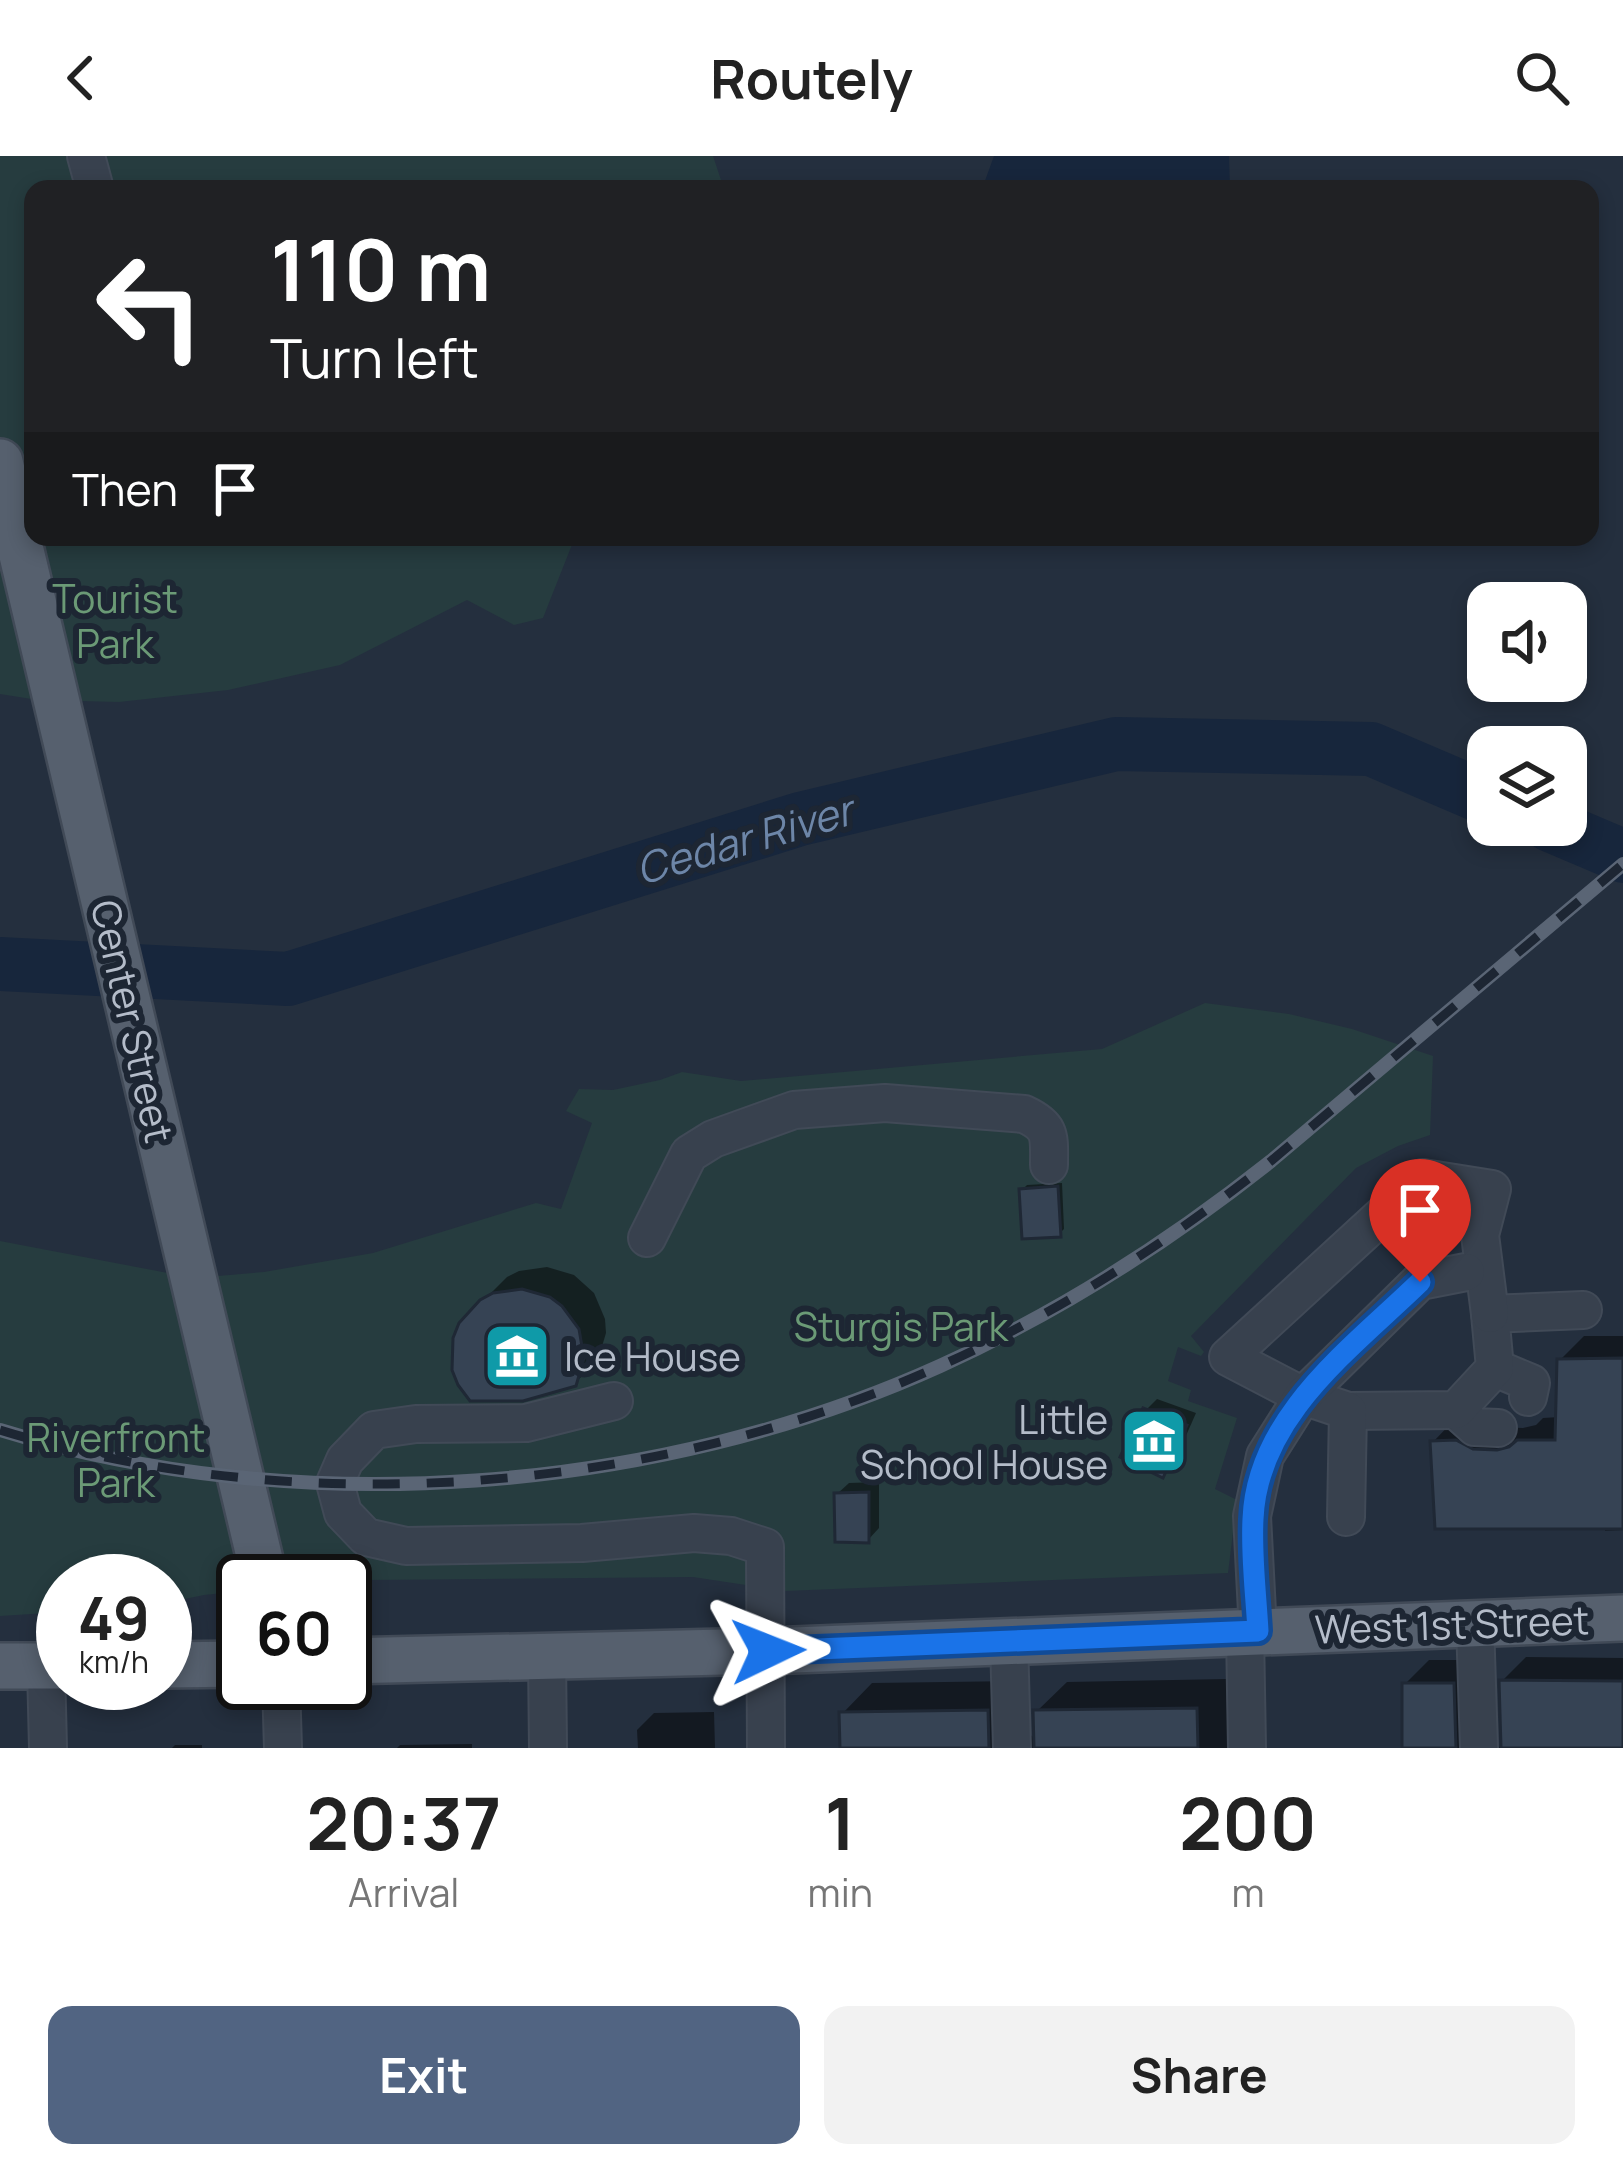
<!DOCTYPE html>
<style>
:root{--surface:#fff;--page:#f2f2f2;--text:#222;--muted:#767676;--accent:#516482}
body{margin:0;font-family:Manrope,sans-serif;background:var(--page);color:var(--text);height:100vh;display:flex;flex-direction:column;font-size:45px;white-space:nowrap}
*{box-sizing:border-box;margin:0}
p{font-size:39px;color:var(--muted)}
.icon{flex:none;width:66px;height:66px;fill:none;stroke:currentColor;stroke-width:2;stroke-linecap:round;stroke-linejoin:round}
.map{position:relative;height:1592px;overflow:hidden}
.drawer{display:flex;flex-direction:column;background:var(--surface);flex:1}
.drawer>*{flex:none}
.banner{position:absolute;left:24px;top:24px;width:1575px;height:366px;border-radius:24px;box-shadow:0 6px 18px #0003;background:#202124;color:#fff;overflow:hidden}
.fabs{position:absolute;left:1467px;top:426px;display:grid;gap:24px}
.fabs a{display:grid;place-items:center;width:120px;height:120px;border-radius:24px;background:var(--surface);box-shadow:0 6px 18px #0003;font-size:60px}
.speed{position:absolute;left:36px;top:1398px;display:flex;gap:24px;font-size:60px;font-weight:700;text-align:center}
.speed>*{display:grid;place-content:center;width:156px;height:156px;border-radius:50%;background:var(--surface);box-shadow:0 6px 18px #0003;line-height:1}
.speed small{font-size:30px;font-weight:400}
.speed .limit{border:6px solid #111;border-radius:18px;background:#fff;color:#111}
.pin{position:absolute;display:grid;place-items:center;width:102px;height:102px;color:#fff;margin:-123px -51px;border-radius:50% 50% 50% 0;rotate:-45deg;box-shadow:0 0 12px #0007}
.pin .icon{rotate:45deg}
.me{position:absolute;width:132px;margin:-66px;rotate:88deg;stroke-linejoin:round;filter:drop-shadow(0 0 9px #0008)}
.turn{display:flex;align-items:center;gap:42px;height:252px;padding:0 48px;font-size:54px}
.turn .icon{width:156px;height:156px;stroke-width:2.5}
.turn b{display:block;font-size:84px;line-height:102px}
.then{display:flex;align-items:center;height:114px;padding:0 48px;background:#0003;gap:24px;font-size:45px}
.eta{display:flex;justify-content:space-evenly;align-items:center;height:204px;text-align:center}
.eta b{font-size:72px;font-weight:700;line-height:84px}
.button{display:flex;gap:24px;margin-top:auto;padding:24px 48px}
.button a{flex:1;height:138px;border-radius:24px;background:var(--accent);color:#fff;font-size:48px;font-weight:700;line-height:138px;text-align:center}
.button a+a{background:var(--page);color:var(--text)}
header{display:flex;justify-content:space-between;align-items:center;height:156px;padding:0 48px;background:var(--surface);font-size:54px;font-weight:700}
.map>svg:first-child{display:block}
</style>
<header><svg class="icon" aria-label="back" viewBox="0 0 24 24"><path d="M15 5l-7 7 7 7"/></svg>Routely<svg class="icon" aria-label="search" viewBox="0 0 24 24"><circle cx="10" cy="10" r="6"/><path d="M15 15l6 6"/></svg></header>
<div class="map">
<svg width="1623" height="1592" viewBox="0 0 1623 1592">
<rect width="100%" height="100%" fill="#242f3e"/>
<g fill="#263c3f">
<polygon points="0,0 713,0 724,33 33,33 33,381 575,381 543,462 514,469 467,444 340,509 228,534 119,546 38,544 0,538"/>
<polygon points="1205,847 1289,858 1352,873 1433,900 1430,979 1398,990 1356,1012 1191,1180 1204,1196 1201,1200 1178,1191 1168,1225 1191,1234 1188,1245 1237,1262 1215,1333 1237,1344 1228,1417 785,1435 693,1421 243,1425 243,1435 204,1439 165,1447 165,1425 63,1425 63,1456 0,1460 0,1085 194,1122 264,1116 373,1097 536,1047 561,1053 592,967 566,955 579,933 613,934 660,924 682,916 741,925 1102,893"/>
</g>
<polygon fill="#17263c" points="994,0 1229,0 1230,33 982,33"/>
<g fill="#0007">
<polygon points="1062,1027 1064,1073 1059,1078 1022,1034 1027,1029"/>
<polygon points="547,1111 574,1119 594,1137 605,1163 606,1177 598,1204 574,1228 482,1146 507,1121 519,1115"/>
<polygon points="1584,1180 1623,1180 1623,1374 1605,1375 1605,1370 1433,1286 1456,1262 1497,1271 1523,1272 1536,1269 1543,1262 1559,1261 1560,1204"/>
<polygon points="1157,1243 1196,1257 1174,1307 1162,1318 1146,1254"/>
<polygon points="879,1326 879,1372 868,1384 837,1338 849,1327"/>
<polygon points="1526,1501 1623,1502 1623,1592 1405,1592 1405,1528 1429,1504 1477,1504 1494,1589 1504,1592 1502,1525"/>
<polygon points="1226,1523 1228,1592 843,1592 842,1558 872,1527 1018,1525 1021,1572 1036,1583 1036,1556 1067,1526"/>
<polygon points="714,1556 715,1592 638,1592 637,1574 654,1557"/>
<polygon points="472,1588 472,1592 397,1592 400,1589"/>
<polygon points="175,1589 202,1589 202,1592 172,1592"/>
</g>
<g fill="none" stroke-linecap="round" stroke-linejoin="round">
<g stroke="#17263c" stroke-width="54">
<polyline points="1550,669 1623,700"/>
<polyline points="0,808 288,823 800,663 1116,588 1371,593 1488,643"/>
</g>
</g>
<g fill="#364354" stroke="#1f2835" stroke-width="3">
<polygon points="1058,1030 1061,1081 1022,1083 1019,1033"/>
<polygon points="522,1133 550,1141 562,1150 579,1173 584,1202 576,1230 523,1245 470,1245 458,1229 452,1214 453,1182 459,1167 480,1144 493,1137"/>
<polygon points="1623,1202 1623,1373 1435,1373 1430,1285 1456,1284 1473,1293 1497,1294 1509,1291 1517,1284 1555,1284 1557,1203"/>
<polygon points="1143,1252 1187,1269 1163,1322 1120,1301"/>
<polygon points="869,1336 869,1387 835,1386 834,1337"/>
<polygon points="1499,1524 1623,1525 1623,1592 1501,1592"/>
<polygon points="1402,1527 1454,1527 1456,1592 1402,1592"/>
<polygon points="1197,1552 1198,1592 1034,1592 1033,1554"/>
<polygon points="988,1554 989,1592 840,1592 839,1556"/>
</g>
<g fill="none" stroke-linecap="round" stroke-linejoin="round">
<g stroke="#414a57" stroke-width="40">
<g id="minor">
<polyline points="86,0 95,33"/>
<path d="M647,1082l42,-84 24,-15 81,-29 91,-7 139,11c28,13 25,22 25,51"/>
<polyline points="1495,1212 1531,1227 1528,1241"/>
<polyline points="614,1245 526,1267 416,1268 374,1274 345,1304 335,1327 343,1357 366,1381 406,1390 582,1387 694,1377 731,1380 765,1391 766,1592"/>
<polyline points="1456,1254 1475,1271 1498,1272"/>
<polyline points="1348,1255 1456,1254 1495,1212 1490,1158 1583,1154"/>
<polyline points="1346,1361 1348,1255 1303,1240 1228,1201 1423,1022 1492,1033 1480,1079 1490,1158"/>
<polyline points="1475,1467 1479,1592"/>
<polyline points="1258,1475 1252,1360 1265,1300 1303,1240 1420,1125 1466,1116"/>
<polyline points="1245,1476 1247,1592"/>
<polyline points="1009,1485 1012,1592"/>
<polyline points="547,1501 548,1592"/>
<polyline points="46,1511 48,1592"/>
<polyline points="281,1527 283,1592"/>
</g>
</g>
<g stroke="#414a57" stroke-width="50">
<g id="major">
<polyline points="0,306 265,1425"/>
<polyline points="345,1505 768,1495 1623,1462"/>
<polyline points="165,1509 243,1508"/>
<polyline points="0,1510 63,1510"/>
</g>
</g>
<use href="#minor" stroke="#38414e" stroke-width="36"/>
<use href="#major" stroke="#56606e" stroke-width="45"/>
<g stroke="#5a6575" stroke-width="14">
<path id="rail" d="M0,1274c298,92 657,64 940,-64 120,-54 229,-124 331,-205l352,-297"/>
</g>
<use href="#rail" stroke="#1d2633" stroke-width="9" stroke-dasharray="27" stroke-linecap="butt"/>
</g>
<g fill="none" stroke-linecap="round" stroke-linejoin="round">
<g stroke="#114b97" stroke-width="30">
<path id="route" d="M768,1495l490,-20c-2,-37 -7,-75 -5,-112 4,-103 99,-171 167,-237"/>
</g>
<use href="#route" stroke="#1a73e8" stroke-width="21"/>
</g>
<defs>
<g id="museum-square" transform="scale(3.45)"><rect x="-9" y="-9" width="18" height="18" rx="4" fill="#0f9aa8" stroke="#1d2633"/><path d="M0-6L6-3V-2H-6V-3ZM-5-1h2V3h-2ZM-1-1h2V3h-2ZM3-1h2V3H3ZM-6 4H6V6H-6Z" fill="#fff"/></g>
</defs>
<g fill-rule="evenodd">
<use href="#museum-square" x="517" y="1200"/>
<use href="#museum-square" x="1154" y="1285"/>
</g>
<g text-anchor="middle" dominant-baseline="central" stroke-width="12" stroke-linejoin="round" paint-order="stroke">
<g font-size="39" fill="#6b9a76" stroke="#1d2633">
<text x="115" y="442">Tourist<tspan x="115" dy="45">Park</tspan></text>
<text x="901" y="1170">Sturgis Park</text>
<text x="116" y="1281">Riverfront<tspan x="116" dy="45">Park</tspan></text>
</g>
<g font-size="39" fill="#b4bcc9" stroke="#1d2633">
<text transform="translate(133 865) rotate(77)">Center Street</text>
<text transform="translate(1452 1468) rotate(-2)">West 1st Street</text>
</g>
<g font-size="39" fill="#b4bcc9" stroke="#1d2633" text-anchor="start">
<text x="564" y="1200">Ice House</text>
<text x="1108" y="1263" text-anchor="end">Little<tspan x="1108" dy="45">School House</tspan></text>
</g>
<g font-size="42" font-style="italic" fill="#6d86a8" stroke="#1d2633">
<text transform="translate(744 683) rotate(-16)">Cedar River</text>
</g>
</g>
</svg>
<div class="fabs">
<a><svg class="icon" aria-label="sound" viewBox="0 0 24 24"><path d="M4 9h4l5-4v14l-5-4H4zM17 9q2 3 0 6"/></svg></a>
<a><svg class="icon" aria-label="layers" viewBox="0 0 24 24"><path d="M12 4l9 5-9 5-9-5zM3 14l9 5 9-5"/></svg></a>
</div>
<div class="speed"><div>49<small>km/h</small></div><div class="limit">60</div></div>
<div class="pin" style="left:1420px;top:1126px;background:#d93025"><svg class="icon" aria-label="arrive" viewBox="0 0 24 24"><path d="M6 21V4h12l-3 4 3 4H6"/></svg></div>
<svg class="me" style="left:768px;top:1495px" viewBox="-20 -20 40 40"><path d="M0-17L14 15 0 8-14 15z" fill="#1a73e8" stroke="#fff" stroke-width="4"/></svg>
<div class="banner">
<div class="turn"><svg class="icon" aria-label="left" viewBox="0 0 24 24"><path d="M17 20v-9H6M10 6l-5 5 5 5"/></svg><div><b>110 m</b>Turn left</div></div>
<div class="then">Then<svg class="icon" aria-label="arrive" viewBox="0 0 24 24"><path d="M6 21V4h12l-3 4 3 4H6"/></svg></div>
</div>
</div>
<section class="drawer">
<div class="eta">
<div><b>20:37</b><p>Arrival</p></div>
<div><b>1</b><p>min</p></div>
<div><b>200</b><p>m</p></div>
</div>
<div class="button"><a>Exit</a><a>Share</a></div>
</section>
